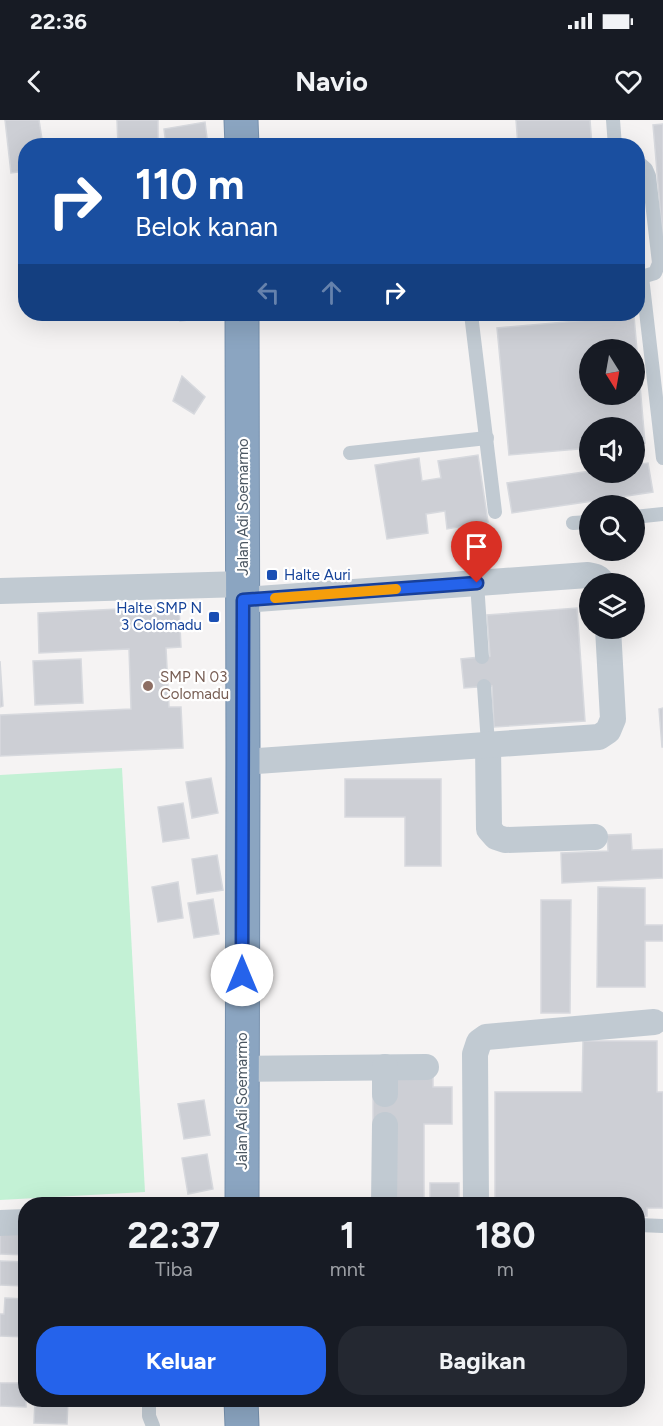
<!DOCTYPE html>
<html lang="id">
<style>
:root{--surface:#171b24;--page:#242831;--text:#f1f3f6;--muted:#9ea1a6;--accent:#2563eb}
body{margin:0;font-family:Figtree,sans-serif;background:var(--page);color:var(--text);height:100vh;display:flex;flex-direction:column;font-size:22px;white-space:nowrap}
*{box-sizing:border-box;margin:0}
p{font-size:20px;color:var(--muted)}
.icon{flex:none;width:33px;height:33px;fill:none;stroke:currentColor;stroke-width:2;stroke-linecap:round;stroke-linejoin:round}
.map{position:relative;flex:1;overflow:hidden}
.panel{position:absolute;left:18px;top:1077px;width:627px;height:210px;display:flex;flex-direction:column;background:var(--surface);border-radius:24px;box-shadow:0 6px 24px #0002}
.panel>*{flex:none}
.guide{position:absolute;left:18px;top:18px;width:627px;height:183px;border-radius:24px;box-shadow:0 6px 24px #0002;background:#1a4fa0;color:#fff;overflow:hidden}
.needle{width:39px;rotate:169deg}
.fabs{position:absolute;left:579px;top:219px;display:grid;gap:12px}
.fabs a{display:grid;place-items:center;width:66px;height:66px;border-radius:50%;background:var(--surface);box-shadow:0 6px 24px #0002;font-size:30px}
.pin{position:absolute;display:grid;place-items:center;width:51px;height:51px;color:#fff;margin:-62px -26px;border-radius:50% 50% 50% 0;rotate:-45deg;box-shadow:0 0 6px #0007}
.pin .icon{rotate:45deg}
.me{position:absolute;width:66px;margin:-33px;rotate:0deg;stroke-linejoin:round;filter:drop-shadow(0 0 4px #0008)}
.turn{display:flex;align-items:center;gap:21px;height:126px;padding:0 18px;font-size:27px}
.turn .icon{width:78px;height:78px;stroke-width:2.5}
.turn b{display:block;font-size:42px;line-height:51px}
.lanes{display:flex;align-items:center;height:57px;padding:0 18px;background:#0003;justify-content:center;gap:30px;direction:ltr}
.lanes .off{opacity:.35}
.eta{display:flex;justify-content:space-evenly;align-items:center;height:102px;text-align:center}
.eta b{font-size:36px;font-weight:700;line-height:42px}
.primary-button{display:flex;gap:12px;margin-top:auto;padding:12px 18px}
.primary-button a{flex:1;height:69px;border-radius:24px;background:var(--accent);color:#fff;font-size:24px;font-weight:700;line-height:69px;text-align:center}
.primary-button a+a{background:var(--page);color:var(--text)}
.status{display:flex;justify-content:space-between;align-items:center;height:42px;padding:0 30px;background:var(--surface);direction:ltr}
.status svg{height:16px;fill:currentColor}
header{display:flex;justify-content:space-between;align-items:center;height:78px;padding:0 18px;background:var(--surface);font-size:27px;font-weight:700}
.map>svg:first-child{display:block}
</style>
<div class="status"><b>22:36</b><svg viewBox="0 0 49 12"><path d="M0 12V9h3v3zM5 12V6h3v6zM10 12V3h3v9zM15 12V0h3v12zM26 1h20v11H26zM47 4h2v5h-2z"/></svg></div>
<header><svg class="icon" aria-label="back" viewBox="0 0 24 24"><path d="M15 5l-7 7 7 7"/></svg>Navio<svg class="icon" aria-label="heart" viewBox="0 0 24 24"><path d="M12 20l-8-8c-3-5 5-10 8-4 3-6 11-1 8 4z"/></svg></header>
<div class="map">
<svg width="663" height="1306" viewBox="0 0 663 1306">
<rect width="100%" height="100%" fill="#f5f3f3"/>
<polygon fill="#c3f1d5" points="122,648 145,1072 0,1080 0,655"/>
<g fill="#cdcfd5" stroke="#d7d9de" stroke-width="1.5" fill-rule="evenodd">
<polygon points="5,0 39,0 43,26 26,26 26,51 11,53"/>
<polygon points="117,0 158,0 158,26 118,26"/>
<polygon points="516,0 590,0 592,26 518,26"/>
<polygon points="205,2 208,26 166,26 164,9"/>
<polygon points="663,4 663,122 653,5"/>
<polygon points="179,194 217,194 218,197 180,201"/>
<path d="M634,196l11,127 -11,1v-16h-44v20l-81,7 -12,-127zM590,230h44v44h-44z"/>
<polygon points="182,256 205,277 194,294 173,281"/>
<polygon points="478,335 488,402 447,409 445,391 426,394 428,413 387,419 375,345 419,338 422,361 441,358 438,341"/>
<polygon points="648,343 653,372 512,393 507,363 590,351 590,352 634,352 634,345"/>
<polygon points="179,486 181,527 166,528 169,587 181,587 183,628 0,636 0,595 131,589 129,529 39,533 38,493"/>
<polygon points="577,488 585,601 494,607 492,566 464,568 461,539 490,536 487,495"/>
<polygon points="81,539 83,583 35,585 33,541"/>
<polygon points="0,541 3,586 0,587"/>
<polygon points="663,588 663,627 662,627 659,589"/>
<polygon points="211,658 218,693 192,698 186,662"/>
<polygon points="345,659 441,659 441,746 405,746 405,697 345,697"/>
<polygon points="183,683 189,718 163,722 158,687"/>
<polygon points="631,714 632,730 663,729 663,758 562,763 561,733 608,731 607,715"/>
<polygon points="217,735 223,770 197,774 192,739"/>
<polygon points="178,762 183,798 158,802 152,767"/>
<polygon points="598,767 645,768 645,805 663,805 663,821 645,821 645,867 597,867"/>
<polygon points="213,779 219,814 194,818 188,783"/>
<polygon points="541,780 571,780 570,893 541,893"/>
<polygon points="583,921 657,921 657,972 663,972 663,1088 647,1088 647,1096 638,1096 638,1084 495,1084 495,972 582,972"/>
<polygon points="391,957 433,957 433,967 452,967 452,1004 424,1004 424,1084 391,1083 373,1004 373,976"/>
<polygon points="204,980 210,1015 184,1019 178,984"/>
<polygon points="207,1034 213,1069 188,1074 182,1038"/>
<rect x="430" y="1063" width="29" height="21"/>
<polygon points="0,1112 26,1112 26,1135 0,1134"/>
<polygon points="0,1141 25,1142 24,1166 0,1165"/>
<polygon points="5,1178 26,1179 26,1217 0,1216 0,1194 4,1194"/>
<polygon points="0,1263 26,1263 26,1287 0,1286"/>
<polygon points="35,1280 68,1280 67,1304 34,1303"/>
<rect x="160" y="1280" width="43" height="5"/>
</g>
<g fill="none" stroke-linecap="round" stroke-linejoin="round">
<g stroke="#7690ad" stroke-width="35">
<g id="highway">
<polyline points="241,0 242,26"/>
<polyline points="242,1084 243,642 242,194"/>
<polyline points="241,1280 242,1306"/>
</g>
</g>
<g stroke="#c1cad2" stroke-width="14">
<polyline points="613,0 615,26"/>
<polyline points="638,42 646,49 649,56 659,143 655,153 638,158"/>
<polyline points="642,157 663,338"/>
<polyline points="471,194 495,392"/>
<polyline points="350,333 487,318"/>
<polyline points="634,397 663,394"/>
<polyline points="573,403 590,402"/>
<polyline points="477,463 482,537"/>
<polyline points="484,566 488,624"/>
<polyline points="638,1105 663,1106"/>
<polyline points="149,1280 149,1296 153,1306"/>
</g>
<g stroke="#c1cad2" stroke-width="26">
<polyline points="0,471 243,464"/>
<path d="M243,480l345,-25c6,1 12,2 15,9"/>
<polyline points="488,624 489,709 496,717 505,720 595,717"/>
<polyline points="243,642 599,617 608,611 613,599 608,508"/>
<polyline points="242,949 426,947"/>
<polyline points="385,974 385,947"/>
<polyline points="384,1084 385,1005"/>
<polyline points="476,1084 475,934 479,922 486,917 654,902"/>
<polyline points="0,1103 26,1102"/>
</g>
<use href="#highway" stroke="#8ba5c1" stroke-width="33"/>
</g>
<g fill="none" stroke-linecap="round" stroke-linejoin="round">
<g stroke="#184099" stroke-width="15">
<polyline id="route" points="242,855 243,480 477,463"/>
</g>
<use href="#route" stroke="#2563eb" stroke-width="10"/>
<polyline stroke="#f59e0b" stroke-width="10" points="275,478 396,469"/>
</g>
<g fill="#1a4fb4" stroke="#fff" stroke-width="2">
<rect x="266" y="449" width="12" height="12" rx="3"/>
<rect x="208" y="491" width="12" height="12" rx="3"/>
</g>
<circle fill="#8d6e63" stroke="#fff" stroke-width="2" cx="148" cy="566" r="6"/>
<g text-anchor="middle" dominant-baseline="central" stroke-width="4.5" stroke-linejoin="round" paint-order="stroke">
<g font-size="15" fill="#4a5661" stroke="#fff">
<text transform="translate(243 387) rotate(-90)">Jalan Adi Soemarmo</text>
<text transform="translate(242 981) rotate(-90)">Jalan Adi Soemarmo</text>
</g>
<g font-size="15" fill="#164399" stroke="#fff" text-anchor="start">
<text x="284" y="455">Halte Auri</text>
<text x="202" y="488" text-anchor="end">Halte SMP N<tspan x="202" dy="17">3 Colomadu</tspan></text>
</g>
<g font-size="15" fill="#785e54" stroke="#fff" text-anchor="start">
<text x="160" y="557">SMP N 03<tspan x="160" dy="17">Colomadu</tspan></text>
</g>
</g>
</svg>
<div class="fabs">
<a><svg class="needle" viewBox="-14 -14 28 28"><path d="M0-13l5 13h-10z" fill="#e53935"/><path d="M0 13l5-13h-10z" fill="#9ea1a6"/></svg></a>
<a><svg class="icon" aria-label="sound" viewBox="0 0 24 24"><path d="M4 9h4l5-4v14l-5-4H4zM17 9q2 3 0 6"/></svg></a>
<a><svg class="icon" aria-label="search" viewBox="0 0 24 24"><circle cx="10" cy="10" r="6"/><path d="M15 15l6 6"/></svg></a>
<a><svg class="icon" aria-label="layers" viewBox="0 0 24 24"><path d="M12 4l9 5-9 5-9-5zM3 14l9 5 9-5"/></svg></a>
</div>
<div class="pin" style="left:477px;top:463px;background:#d93025"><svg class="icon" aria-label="arrive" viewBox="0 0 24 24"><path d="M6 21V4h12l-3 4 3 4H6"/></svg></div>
<svg class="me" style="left:242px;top:855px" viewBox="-20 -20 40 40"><circle r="19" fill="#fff"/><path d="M0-13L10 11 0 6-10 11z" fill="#2563eb"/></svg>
<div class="guide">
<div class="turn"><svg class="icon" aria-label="right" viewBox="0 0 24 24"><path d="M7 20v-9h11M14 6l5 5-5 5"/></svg><div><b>110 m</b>Belok kanan</div></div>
<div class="lanes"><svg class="icon off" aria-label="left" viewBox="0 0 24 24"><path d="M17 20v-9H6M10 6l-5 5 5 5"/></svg><svg class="icon off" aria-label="ahead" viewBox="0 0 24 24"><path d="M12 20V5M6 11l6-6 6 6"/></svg><svg class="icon" aria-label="right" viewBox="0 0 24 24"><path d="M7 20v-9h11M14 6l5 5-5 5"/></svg></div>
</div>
<section class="panel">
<div class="eta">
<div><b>22:37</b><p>Tiba</p></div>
<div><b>1</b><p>mnt</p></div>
<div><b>180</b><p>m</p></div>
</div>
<div class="primary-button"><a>Keluar</a><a>Bagikan</a></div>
</section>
</div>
